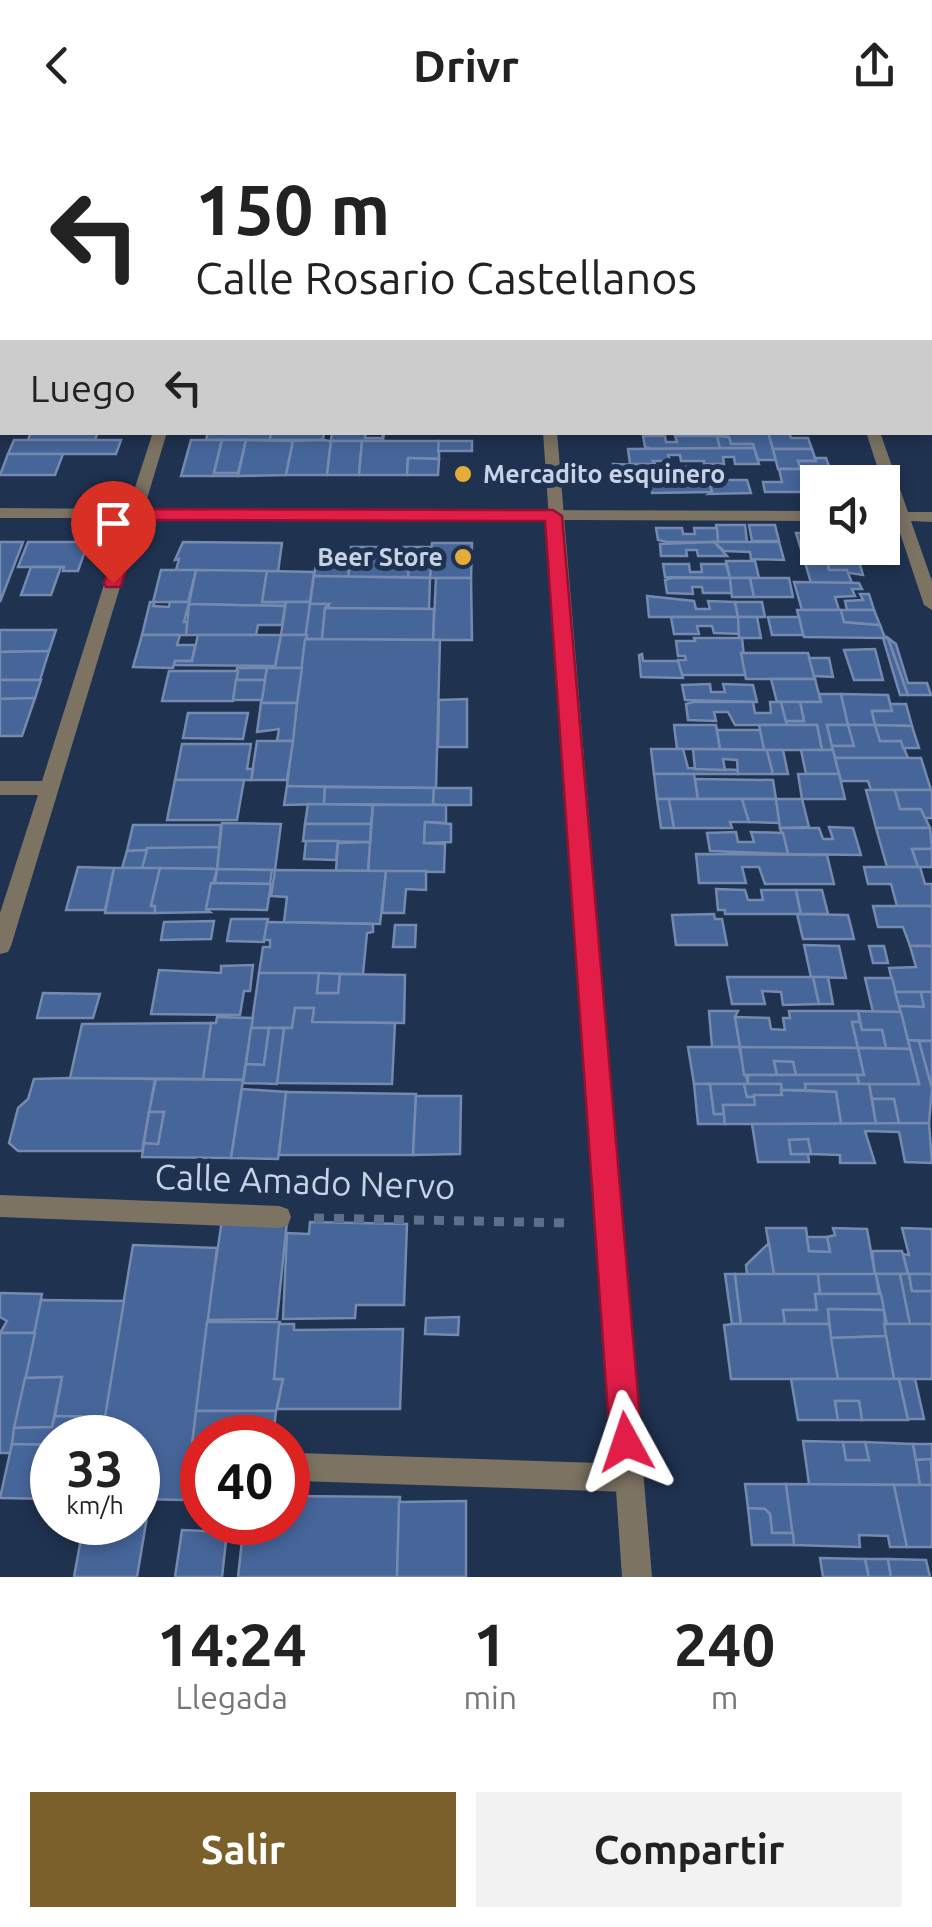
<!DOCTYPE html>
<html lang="es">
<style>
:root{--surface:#fff;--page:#f2f2f2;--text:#222;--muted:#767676;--accent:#7b602b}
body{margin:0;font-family:Ubuntu,sans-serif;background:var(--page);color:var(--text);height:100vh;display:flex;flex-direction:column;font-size:38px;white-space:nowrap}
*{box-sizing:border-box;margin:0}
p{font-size:32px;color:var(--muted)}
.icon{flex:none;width:55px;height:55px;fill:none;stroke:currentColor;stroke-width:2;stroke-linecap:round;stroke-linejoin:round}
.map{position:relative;height:1447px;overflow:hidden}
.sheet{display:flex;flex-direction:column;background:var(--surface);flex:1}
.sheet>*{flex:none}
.top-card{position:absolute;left:0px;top:0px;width:932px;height:305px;box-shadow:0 5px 15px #0003;background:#fff;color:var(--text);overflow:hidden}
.buttons{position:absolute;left:800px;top:335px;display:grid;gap:20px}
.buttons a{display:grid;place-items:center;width:100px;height:100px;border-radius:0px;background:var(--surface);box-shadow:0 5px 15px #0003;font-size:50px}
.speed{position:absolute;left:30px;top:1285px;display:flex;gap:20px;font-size:50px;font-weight:700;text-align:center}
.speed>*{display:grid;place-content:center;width:130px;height:130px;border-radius:50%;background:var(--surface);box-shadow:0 5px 15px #0003;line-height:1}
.speed small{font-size:25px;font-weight:400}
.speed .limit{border:15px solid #d22;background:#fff;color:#111}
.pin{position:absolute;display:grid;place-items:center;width:85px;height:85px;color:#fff;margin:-102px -42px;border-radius:50% 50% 50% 0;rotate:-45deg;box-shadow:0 0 10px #0007}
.pin .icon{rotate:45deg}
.me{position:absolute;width:110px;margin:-55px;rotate:355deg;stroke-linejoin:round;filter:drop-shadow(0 0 8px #0008)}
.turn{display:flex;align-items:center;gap:35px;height:210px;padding:0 30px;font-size:45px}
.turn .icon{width:130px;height:130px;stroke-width:2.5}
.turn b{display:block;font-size:70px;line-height:85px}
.then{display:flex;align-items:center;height:95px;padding:0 30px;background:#0003;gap:20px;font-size:38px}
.eta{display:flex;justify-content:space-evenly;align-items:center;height:170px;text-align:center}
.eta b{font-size:60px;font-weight:700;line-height:70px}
.cta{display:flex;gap:20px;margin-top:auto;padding:20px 30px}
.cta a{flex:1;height:115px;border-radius:0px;background:var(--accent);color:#fff;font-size:40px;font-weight:700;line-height:115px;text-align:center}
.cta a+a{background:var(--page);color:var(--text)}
header{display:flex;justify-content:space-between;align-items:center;height:130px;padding:0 30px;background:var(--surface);font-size:45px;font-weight:700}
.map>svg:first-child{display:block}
</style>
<header><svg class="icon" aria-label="back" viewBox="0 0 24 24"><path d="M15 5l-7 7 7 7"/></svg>Drivr<svg class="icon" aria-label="share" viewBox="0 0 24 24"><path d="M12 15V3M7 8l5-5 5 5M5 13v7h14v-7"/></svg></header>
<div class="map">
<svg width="932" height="1447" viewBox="0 0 932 1447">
<rect width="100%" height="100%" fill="#1f3250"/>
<g fill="#466599" stroke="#748aae" stroke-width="2.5">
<polygon points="31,302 98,302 95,310 28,310"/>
<polygon points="208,302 271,302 270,310 206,310"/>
<polygon points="271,302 324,302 323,310 270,310"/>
<polygon points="332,302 366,302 365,308 382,308 384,302 383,311 331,311"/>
<polygon points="723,302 768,302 776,330 758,330 753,314 731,314 729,307 716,304 652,304"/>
<polygon points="768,302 789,302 791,308 808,308 812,319 773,319"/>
<polygon points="643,306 665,306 666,312 677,312 675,306 717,306 720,318 652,319 645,317"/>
<polygon points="717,306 729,307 731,314 753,314 754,318 720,318"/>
<polygon points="14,310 121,310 116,324 8,324"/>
<polygon points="191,310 222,310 214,343 238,343 238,346 181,346"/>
<polygon points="222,310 246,310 238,343 214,343"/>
<polygon points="246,310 293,311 286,345 238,346"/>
<polygon points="323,310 331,311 327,345 286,345 293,311"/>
<polygon points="331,311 362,311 359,345 327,345"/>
<polygon points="362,311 439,311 439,329 408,328 407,345 359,345"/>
<polygon points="439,311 472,311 472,321 438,321"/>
<polygon points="754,318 759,334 735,334 734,327 723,327 724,334 704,334 704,331 681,331 680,325 668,325 670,331 653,331 655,334 630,334 628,319"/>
<polygon points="773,319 812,319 816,331 798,331 801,339 778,339"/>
<polygon points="8,324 63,324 55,345 0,345"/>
<polygon points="408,328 439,329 438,345 407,345"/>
<polygon points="815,328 826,328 830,339 801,339 798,331 816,331"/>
<polygon points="613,334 671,336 672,343 684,343 682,337 706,337 709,349 615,349"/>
<polygon points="779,339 801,339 804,349 836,352 818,352 818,362 765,362 763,352 782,352"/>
<polygon points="801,339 835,339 836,342 829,342 832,352 823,352 804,349"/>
<polygon points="649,349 709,349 712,362 652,363"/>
<polygon points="709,350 747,350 751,363 709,364 712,362"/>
<polygon points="716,395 745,395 747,412 718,412"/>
<polygon points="749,395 775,395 779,411 752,411"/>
<polygon points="656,398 682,398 683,404 695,404 694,398 717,398 718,412 667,412 658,410"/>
<polygon points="796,403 818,403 818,418 823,418 826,428 804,429"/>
<polygon points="0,412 23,412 0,472"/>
<polygon points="28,412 88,412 78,441 63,441 64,437 18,437"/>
<polygon points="183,412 282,413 278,442 176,440 179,429 175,430"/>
<polygon points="714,412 779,412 784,430 751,429 750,422 724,421"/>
<polygon points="714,412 727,426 698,426 697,420 686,420 687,426 661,426 660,414"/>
<polygon points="432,413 472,413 471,448 430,448"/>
<polygon points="351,417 431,417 431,432 409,432 408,447 348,447"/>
<polygon points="823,418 855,418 858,428 826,428"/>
<polygon points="826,428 858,428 863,445 829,440"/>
<polygon points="826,428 829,440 847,440 852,453 811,453 804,429"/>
<polygon points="726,431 755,431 759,448 730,448"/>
<polygon points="409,432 431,432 430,448 408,447"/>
<polygon points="316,434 350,434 348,447 314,446"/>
<polygon points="663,434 689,434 690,442 702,442 701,434 726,434 730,448 665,447"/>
<polygon points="31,437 61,437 51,465 21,465"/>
<polygon points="161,440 196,440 188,472 153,472"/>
<polygon points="196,440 267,441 262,472 286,472 285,476 189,474"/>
<polygon points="267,441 314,442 310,472 262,472"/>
<polygon points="314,446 430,448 429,479 328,478 329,474 310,474"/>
<polygon points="436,448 471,448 472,510 433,510"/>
<polygon points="672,448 730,448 732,463 703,463 702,457 692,457 693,464 667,463 665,450"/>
<polygon points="730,448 750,448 754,467 732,467"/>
<polygon points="750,448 789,448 793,467 754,467"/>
<polygon points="794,452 859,453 862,459 852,459 855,466 835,467 839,480 802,480"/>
<polygon points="860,464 869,464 874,480 847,480 845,471 863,470"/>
<polygon points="647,466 694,471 696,479 710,479 708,471 735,472 738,487 649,487"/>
<polygon points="150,472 155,472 153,476 169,477 170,472 189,472 184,492 189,492 186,505 142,505"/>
<polygon points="286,472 310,472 307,505 281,505"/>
<polygon points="735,472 762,472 765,487 738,487"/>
<polygon points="189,474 285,476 282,495 258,495 256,505 186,505"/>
<polygon points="310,474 329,474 325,478 322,509 305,509"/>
<polygon points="325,478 434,479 433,510 322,509"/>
<polygon points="797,480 841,480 844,492 880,495 885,508 804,507"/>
<polygon points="841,480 874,480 880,495 844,492"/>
<polygon points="671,487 738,487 741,504 714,503 712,496 697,496 699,504 674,504"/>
<polygon points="738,487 757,487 761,508 739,508"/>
<polygon points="768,487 799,487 803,505 772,505"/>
<polygon points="0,500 56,500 49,521 0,522"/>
<polygon points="142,505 180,505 177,515 195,515 192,531 175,531 173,538 133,537"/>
<polygon points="198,505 281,505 275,536 174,535 175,531 192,531"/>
<polygon points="281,505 307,505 302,538 275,538"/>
<polygon points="694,508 742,508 746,545 680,545 678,530 686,530 685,526 678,526 676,511 695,511"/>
<polygon points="883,508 888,508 908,565 900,565"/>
<polygon points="888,508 896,514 908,553 927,553 931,565 908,565"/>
<polygon points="305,509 440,510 436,658 287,656"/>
<polygon points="875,519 883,550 854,550 844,520"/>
<polygon points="49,521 40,550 0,550 0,522"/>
<polygon points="741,523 808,523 815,549 746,549"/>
<polygon points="642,524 643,531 678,531 683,548 641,547 639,525"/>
<polygon points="809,528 829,528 833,547 814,546"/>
<polygon points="237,538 267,538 265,550 236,550"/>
<polygon points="267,538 302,538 297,573 261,573"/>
<polygon points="169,541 238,541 233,571 162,571"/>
<polygon points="771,549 815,549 821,572 777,572"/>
<polygon points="0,550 41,550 35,568 0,569"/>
<polygon points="236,550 265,550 262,570 233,570"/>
<polygon points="710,554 711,562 725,562 723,554 753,555 757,572 685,570 682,555"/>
<polygon points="819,564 841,564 848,595 827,595 833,620 822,620 817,595 787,595 786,591 804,591 800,572 821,572"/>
<polygon points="841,564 888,565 892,581 872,581 875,595 848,595"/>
<polygon points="35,568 22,606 0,606 0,569"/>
<polygon points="467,569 467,617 438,617 439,570"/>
<polygon points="693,572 753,572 755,583 771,583 770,572 781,572 787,595 735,595 728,582 714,582 716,591 688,590 686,574"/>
<polygon points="781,572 800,572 804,591 786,591"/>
<polygon points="261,573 297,573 293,611 277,611 279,599 257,602"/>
<polygon points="890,574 906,574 912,596 875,595 872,581 892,581"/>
<polygon points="188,583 248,583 243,609 183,608"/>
<polygon points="674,595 716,595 720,619 677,619"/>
<polygon points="759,595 817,595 822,620 764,620"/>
<polygon points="827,595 848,595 854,616 832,616"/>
<polygon points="848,595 875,595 880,611 901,611 908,628 835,628 832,616 854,616"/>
<polygon points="875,595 912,596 919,618 903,618 901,611 880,611"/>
<polygon points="717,600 760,600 764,620 720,619"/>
<polygon points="257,611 293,611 287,650 251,650"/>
<polygon points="182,614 251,614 247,639 253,639 251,650 175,650"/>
<polygon points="651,619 683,619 688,638 738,640 738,644 654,644"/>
<polygon points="693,619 767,620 773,644 738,644 737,630 723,629 725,640 695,639"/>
<polygon points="767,620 783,620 788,644 773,644"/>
<polygon points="801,620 833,620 839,644 806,644"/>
<polygon points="835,628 921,628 931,660 871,660 868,651 841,651"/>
<polygon points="654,644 694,644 698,669 657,669"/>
<polygon points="798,644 839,644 845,669 802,669"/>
<polygon points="695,649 773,650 776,669 698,669"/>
<polygon points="175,650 244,650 237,690 167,690"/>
<polygon points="287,656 325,657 324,674 284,675"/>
<polygon points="325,657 434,658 433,673 438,673 437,675 324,674"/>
<polygon points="434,658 471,658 471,675 437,675 433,673"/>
<polygon points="866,660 895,660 900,679 921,679 930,698 876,698"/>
<polygon points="895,660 932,660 932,688 925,688 921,679 900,679"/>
<polygon points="657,669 669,669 674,698 661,698"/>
<polygon points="669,669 742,669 749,692 730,692 732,698 674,698"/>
<polygon points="742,669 776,669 780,693 749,692"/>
<polygon points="776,669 802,669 809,697 780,698"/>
<polygon points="308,674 373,675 371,694 305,694"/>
<polygon points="373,675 446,675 446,693 425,692 424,713 445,714 444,742 368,741"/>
<polygon points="425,692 451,694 451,712 424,713"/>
<polygon points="222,693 281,694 275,740 217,739"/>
<polygon points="305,694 371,694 370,712 303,711"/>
<polygon points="133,695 221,695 219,717 127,721"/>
<polygon points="829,697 853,698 861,725 788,724 780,698 819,698 823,709 833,709"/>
<polygon points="876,698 930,698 932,719 912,719 918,737 887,737"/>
<polygon points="736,702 738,712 754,712 751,702 783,703 788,724 710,721 707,703"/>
<polygon points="306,711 338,711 336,730 304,729"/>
<polygon points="370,712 368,741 336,741 338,713"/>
<polygon points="219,717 217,739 142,738 147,718"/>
<polygon points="912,719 932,719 932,737 918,737"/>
<polygon points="147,720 142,738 122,738 127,721"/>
<polygon points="696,724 827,725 834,754 765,754 759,737 742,737 746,753 699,753"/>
<polygon points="78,737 114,738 105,780 66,780"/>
<polygon points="864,737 920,737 925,754 932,754 932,776 897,776 891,754 868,754"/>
<polygon points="114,738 160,738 151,776 155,776 155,783 105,783"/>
<polygon points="160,738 217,739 206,779 210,782 155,783 155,776 151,776"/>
<polygon points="217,739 272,740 270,754 215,753"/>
<polygon points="275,740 386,741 380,794 284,792 287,767 271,766"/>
<polygon points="386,741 426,741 426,760 406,759 404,783 382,783"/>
<polygon points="211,753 271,754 267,780 206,779"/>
<polygon points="716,759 745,760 748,770 763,770 761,760 796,760 801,784 725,784 725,780 718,780"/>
<polygon points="796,760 822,760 828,784 801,784"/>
<polygon points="873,776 932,776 932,816 910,816 903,797 878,797"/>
<polygon points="714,784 715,789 722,789 727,815 676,815 672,785"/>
<polygon points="797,784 848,785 854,809 803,809"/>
<polygon points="231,789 268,789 264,812 227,811"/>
<polygon points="214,791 211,809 161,810 164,792"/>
<polygon points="267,792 373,794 373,802 367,803 363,844 259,843 263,817 270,817 270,810 264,810"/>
<polygon points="395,795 416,795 415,817 393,817"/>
<polygon points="804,815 839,816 846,848 811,847"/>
<polygon points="869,816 884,816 888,833 873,833"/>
<polygon points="910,816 932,816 932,862 895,862 889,838 916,837"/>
<polygon points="253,835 250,861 244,861 240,885 151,884 159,840 221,843 221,836"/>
<polygon points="259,843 319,843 317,863 338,863 340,844 405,845 404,893 312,892 314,878 295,878 292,898 251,898"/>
<polygon points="319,843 340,844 338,863 317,863"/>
<polygon points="727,847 813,847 819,874 783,875 781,862 762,861 765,874 732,874"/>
<polygon points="813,847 828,847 833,874 819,874"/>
<polygon points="865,848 892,848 901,882 873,882"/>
<polygon points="895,862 921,862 924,877 899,876"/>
<polygon points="921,862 932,862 932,911 908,910 899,876 924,877"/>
<polygon points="43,863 100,864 93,888 37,888"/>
<polygon points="295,878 314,878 312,892 395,893 392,954 276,953 284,898 292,898"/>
<polygon points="709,881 738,881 735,887 740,917 712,917"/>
<polygon points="789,881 858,881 860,892 852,892 858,918 740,917 735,887 769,888 771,899 785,900 783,888 790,888"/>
<polygon points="858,881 901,882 910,919 886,918 882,900 862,900"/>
<polygon points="217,887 253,888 243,950 203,949 211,893 216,893"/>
<polygon points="852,892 860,892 862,900 882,900 886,918 858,918"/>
<polygon points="211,893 203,949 70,948 82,894"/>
<polygon points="251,898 269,898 264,935 246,934"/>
<polygon points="269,898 284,898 277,954 243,953 246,934 264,935"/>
<polygon points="908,910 919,911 932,958 929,993 899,994 894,969 872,969 869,954 919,954"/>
<polygon points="919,911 932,911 932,958"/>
<polygon points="688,917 739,917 748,954 694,954"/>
<polygon points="740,917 858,918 864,945 796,945 793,932 774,931 777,945 744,945"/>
<polygon points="858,918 910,919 919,954 859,954 857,945 864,945"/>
<polygon points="774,931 793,932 796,945 777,945"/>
<polygon points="748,945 857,945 859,954 805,954 806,960 781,960 781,954 748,954"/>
<polygon points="70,948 155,949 142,1021 18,1021 9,1013 18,978 28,969 34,949"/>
<polygon points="156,949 243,950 231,1028 142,1027 144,1013 158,1014 164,982 149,982"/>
<polygon points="694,954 710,954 714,984 724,984 725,994 698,994"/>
<polygon points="710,954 744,954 747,967 755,967 755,975 723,975 724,984 714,984"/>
<polygon points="744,954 781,954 782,965 747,967"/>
<polygon points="805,954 869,954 876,994 841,994 836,962 806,960"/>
<polygon points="242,959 287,962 278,1029 231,1028"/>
<polygon points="781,960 836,962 841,994 725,994 723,975 755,975 754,965 782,965"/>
<polygon points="286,962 416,964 413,1025 279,1025"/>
<polygon points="416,966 461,966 460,1024 413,1025"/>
<polygon points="872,969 894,969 899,994 876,994"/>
<polygon points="149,982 164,982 158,1014 144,1013"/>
<polygon points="929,993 932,1033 905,1032 899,1002 865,1001 875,1033 840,1033 840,1025 811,1024 808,1009 789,1010 791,1024 808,1024 809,1032 758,1032 752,994"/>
<polygon points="808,1009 811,1024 791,1024 789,1010"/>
<polygon points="222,1090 287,1091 277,1189 207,1190"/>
<polygon points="310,1092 407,1094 404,1175 356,1175 355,1188 283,1189 287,1103 309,1104"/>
<polygon points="766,1098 806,1098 809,1121 830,1122 827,1107 835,1105 833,1098 867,1099 875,1144 774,1145"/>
<polygon points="902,1098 932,1099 932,1144 908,1144 903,1124 909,1125"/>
<polygon points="807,1107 827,1107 830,1122 809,1121"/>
<polygon points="769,1113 774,1145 747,1145 746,1135"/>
<polygon points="133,1115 217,1118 185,1370 138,1369 138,1308 101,1308"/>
<polygon points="872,1121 902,1121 908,1144 875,1144"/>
<polygon points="725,1144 735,1144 741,1194 732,1194"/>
<polygon points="735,1144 818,1144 820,1164 815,1164 817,1180 783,1180 785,1194 741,1194"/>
<polygon points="818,1144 876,1144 879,1164 820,1164"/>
<polygon points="876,1144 900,1144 910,1194 887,1194"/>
<polygon points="900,1144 909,1144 912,1161 932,1161 932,1194 910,1194"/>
<polygon points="909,1144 932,1144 932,1161 912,1161"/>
<polygon points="0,1163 42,1164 35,1203 0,1203 7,1191 0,1187"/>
<polygon points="815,1164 881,1164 884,1180 828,1179 829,1194 785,1194 783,1180 817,1180"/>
<polygon points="41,1170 124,1171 105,1287 55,1286 62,1247 25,1248"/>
<polygon points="828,1179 884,1180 886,1206 831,1208"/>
<polygon points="459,1187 458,1205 425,1204 426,1188"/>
<polygon points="207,1192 280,1192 274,1249 283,1249 276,1281 196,1281"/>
<polygon points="279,1194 294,1194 294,1200 403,1199 400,1279 277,1279 283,1249 274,1249"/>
<polygon points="732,1194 829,1194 838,1249 731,1249 724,1195"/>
<polygon points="884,1194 932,1194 932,1249 894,1249"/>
<polygon points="0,1203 35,1203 10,1323 0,1323"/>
<polygon points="886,1206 894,1249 838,1249 831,1208"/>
<polygon points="62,1247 52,1297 14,1298 25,1248"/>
<polygon points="791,1249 899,1249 908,1290 862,1290 859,1271 835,1271 838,1290 798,1290"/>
<polygon points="899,1249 915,1249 924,1289 908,1289"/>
<polygon points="835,1271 859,1271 862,1290 838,1290"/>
<polygon points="196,1281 276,1281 273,1308 202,1308 202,1358 187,1358"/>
<polygon points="55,1286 105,1287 104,1291 87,1290 85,1297 68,1297 66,1308 52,1308 52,1315 12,1314 14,1298 52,1297"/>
<polygon points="87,1290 104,1291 101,1308 66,1308 68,1297 85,1297"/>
<polygon points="803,1311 843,1312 846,1330 869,1330 865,1312 913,1314 920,1355 809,1354"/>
<polygon points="843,1312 865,1312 869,1330 846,1330"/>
<polygon points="12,1314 52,1315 52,1369 0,1368"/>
<polygon points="913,1314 932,1314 932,1333 931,1329 916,1330"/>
<polygon points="931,1329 932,1355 920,1355 916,1330"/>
<polygon points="745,1354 786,1354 793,1403 772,1403 770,1384 765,1379 748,1378"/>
<polygon points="786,1354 894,1355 907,1417 890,1417 888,1406 859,1405 860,1417 794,1415"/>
<polygon points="894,1355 932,1355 932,1417 907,1417"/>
<polygon points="288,1366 400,1367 397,1447 238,1447 244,1392 288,1392"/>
<polygon points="138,1369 150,1369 137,1447 74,1447 84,1392 138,1392"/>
<polygon points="466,1371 466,1447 397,1447 399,1372"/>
<polygon points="748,1378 765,1379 770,1384 772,1403 793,1403 794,1415 752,1415"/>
<polygon points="182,1400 227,1402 222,1447 175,1447"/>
<polygon points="820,1428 865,1429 869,1447 823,1447"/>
<polygon points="865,1429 888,1429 891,1447 869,1447"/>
<polygon points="888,1429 926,1430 930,1447 891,1447"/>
</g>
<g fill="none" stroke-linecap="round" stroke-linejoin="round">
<polyline stroke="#5e6f89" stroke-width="9" stroke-dasharray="10 10" stroke-linecap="butt" points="314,1088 572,1093"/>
<polygon fill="#7d7363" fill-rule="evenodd" points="298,1323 629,1334 639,1338 643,1348 639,1358 629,1362 298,1351 288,1346 288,1327"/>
<g fill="#7d7363" fill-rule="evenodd">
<rect x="247" y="0" width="10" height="2"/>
<polygon points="757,0 767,0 768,2 758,2"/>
<rect x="0" y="19" width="2" height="6"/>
<rect x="930" y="81" width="2" height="6"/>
<polygon points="153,302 167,302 144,379 818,381 818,391 141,388 11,816 8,822 0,824 0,783 38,665 0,665 0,651 42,651 125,388 0,388 0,378 128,379"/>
<polygon points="866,302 880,302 908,382 932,382 932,392 911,391 932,451 932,480 924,475 896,391 882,391 882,381 892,382"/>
<polygon points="0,1065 279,1076 288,1079 291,1087 288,1095 279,1098 0,1087"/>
</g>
<g fill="#7d7363" fill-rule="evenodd">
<polygon points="527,0 537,0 538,2 528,2"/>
<polygon points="543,302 557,302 652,1447 622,1447"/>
</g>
</g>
<polygon fill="#e11d48" stroke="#92132f" stroke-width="2.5" points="134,379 553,380 562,386 642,1312 637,1323 626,1327 615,1323 610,1312 545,391 141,390 122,453 120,457 106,457 104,453 125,384"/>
<g fill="#e7ac37" stroke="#1f3250" stroke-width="4">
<circle cx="463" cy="344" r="10"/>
<circle cx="463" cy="427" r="10"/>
</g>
<g text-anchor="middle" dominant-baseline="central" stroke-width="10" stroke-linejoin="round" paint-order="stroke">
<g font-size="25" font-weight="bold" fill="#c6d2e6" stroke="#1f3250" text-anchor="start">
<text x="483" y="344">Mercadito esquinero</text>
<text x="443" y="427" text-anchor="end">Beer Store</text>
</g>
<g font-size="35" fill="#c6d2e6" stroke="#1f3250">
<text transform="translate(305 1051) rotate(2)">Calle Amado Nervo</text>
</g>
</g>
</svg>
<div class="buttons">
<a><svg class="icon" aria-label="sound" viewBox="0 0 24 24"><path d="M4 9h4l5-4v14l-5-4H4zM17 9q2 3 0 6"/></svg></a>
</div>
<div class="speed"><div>33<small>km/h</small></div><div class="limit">40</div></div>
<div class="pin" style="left:113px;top:453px;background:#d93025"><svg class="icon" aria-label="arrive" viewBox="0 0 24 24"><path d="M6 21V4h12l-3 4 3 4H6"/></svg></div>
<svg class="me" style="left:626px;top:1312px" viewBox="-20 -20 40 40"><path d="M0-17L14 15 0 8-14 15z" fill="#e11d48" stroke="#fff" stroke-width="4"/></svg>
<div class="top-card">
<div class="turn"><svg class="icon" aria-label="left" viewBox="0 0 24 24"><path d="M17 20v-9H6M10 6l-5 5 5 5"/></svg><div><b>150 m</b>Calle Rosario Castellanos</div></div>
<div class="then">Luego<svg class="icon" aria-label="left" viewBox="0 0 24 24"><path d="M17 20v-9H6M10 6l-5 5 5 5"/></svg></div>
</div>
</div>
<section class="sheet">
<div class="eta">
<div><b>14:24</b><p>Llegada</p></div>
<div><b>1</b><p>min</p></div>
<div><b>240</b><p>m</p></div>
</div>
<div class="cta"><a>Salir</a><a>Compartir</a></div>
</section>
